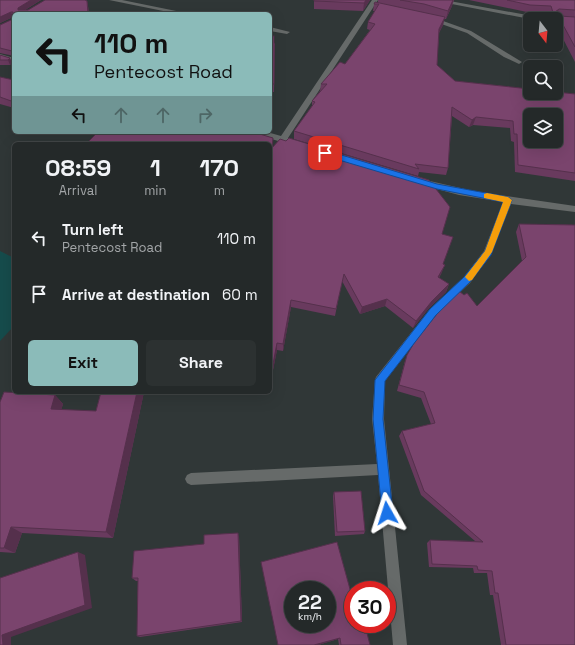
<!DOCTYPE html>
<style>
:root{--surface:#242929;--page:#2c3131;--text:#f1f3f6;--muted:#a3a6a8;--line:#414546;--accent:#8bbbb9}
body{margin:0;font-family:"Space Grotesk",sans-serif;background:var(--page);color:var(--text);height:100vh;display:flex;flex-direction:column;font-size:15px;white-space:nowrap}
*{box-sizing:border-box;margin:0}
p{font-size:13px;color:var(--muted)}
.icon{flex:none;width:22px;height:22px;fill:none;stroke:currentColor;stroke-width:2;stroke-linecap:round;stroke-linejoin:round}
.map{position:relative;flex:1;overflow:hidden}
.panel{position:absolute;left:12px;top:142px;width:260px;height:252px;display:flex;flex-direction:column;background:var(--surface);border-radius:6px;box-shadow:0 4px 16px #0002,0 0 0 1px var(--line)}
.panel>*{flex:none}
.top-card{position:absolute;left:12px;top:12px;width:260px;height:122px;border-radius:6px;box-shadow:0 4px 16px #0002,0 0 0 1px var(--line);background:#8bbbb9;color:#111;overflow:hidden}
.needle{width:26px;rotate:164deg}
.tools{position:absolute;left:523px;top:12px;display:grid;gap:8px}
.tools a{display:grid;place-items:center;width:40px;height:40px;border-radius:6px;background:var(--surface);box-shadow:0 4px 16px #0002,0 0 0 1px var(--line);font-size:20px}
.speed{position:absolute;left:284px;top:581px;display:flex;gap:8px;font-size:20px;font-weight:700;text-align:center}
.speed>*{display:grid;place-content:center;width:52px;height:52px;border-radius:50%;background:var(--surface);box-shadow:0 4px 16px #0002,0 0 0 1px var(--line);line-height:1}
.speed small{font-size:10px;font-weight:400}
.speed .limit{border:6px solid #d22;background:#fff;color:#111}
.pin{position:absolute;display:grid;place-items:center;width:34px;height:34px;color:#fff;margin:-17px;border-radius:8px;box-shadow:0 2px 6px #0006}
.me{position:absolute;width:44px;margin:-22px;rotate:354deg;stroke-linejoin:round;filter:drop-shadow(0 0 3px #0008)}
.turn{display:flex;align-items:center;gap:14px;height:84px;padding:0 16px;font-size:18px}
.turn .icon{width:52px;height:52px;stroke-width:2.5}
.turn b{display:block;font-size:28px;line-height:34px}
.lanes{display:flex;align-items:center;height:38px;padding:0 16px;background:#0003;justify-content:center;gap:20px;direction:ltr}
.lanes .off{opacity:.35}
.eta{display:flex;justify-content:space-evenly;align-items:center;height:68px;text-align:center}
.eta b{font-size:24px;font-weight:600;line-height:28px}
.primary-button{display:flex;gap:8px;margin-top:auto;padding:8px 16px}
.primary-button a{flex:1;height:46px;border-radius:6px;background:var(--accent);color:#111;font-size:16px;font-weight:600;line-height:46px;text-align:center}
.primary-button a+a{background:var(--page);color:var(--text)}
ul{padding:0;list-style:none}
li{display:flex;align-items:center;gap:12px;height:56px;padding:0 16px}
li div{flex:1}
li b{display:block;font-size:15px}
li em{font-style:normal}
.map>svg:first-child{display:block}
</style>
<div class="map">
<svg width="575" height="645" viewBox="0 0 575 645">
<rect width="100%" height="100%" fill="#303737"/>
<polygon fill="#164c4c" points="0,251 14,258 14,326 0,341"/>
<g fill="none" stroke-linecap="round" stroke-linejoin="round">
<g fill="#666a69" fill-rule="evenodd">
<polygon points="109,0 122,0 191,14 178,14"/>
<polygon points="372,0 378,0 288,138 301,142 301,146 298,147 255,134 254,132 267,132 281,136"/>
<polygon points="431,0 444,0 538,17 541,19 530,19"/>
<polygon points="432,17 471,31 522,62 519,64 504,57 467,33 430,20 429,19"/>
<polygon points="270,27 290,32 287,34 270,31"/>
<polygon points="0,54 14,58 14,62 0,58"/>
<polygon points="421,179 478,192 575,206 575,212 511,204 491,254 470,283 436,315 385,381 384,419 407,645 393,645 378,475 191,485 187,483 185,479 187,475 191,473 377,464 372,419 375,380 376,377 430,309 464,277 484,251 503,202 459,195 418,184 418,180"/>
</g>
</g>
<g fill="#693a5e" fill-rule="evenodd">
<polygon points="0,0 41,0 25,10 28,10 87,1 88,6 89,14 14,14 14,56 0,53 0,25 13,19 13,17 0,23"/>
<polygon points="314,0 370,0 363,11 314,9"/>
<path d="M378,0h77h-1l-2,6 -6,13h-2l-1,6 -4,8 -2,32 18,16 120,13v87l-60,-9 -1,-30 -3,-1 -1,-13 -37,-3 -4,2 -17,-11 -4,52 -2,7 -27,-3 -1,4 -124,-37v-8l18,-25v-5l8,-10 1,-7 24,-20 25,-34 -3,-1 1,-7 7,-11h-2l1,-7 4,-1zM403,8l19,4 9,2z"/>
<polygon points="469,0 575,0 575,62 559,31 556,31 556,19 550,19 548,13 527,12"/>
<polygon points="270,36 275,44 274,92 270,92"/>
<polygon points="0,55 10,58 12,63 10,65 0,65"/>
<polygon points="0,77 14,80 14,108 0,104"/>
<polygon points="270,144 273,148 442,234 443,264 442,272 439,278 449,284 446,292 429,308 413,328 385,306 360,314 342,281 335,316 291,307 283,351 277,350 273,370 270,370"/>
<polygon points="519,224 575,225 575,645 501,645 493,595 490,595 487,573 474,573 473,568 429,567 427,543 430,540 475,541 421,495 399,436 402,431 431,424 421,398 397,391 405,361 407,355 477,306 522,261 516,232"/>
<polygon points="101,392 144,392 113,538 22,533 15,553 0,552 0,402 55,395 63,404 61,410 96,411"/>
<polygon points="334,492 365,531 364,534 335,536 333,496"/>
<polygon points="239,536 242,622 140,637 137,636 138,581 136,581 132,578 204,544"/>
<polygon points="353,600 364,633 370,645 339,645 338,639 318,645 278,645"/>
</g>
<g fill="#55304c">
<polygon points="31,0 41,0 20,13 18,10 18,8"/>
<polygon points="366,0 370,0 363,11 364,3"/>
<polygon points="453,0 452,6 446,19 448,11"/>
<polygon points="87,1 88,6 89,14 88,14"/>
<polygon points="559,9 556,16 555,12"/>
<polygon points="11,12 13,17 0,23 0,17"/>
<polygon points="445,17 443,25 437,36 439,29"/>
<polygon points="10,58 12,63 10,65 8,60"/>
<polygon points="476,117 473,125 469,127 472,120"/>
<polygon points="445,265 442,272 435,284 438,277"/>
<polygon points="449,284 446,292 429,308 413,328 416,321 432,301"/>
<polygon points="387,299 385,306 360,314 362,307"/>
<polygon points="291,300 291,307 283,351 283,344"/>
<polygon points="277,343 277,350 273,370 273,364"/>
<polygon points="137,392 144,392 113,538 106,532"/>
<polygon points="55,395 63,404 59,418 51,409"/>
<polygon points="11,527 22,533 15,553 4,548"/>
<polygon points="238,533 239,536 242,622 241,621"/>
<polygon points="78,552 85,555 92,608 11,637 11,645 3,645 2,635"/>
<polygon points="340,638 338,639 318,645 314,645"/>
</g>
<g fill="#7a446d" stroke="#55304c" fill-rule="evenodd">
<polygon points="0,0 31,0 18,8 18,10 28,10 45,0 85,0 87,1 88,14 14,14 14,54 13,55 12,51 0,48 0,25 13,19 13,12 11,12 0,17"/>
<polygon points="314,0 366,0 364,3 314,1"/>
<polygon points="400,0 453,0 448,11 424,4"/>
<polygon points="507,0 575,0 575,10 559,9 555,12 559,16 575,17 575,47 562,23 557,23 556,19 555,19 551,6 530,5"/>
<path d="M375,2l70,15 -6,12 -2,36 18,16 75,8v4h26v-1l19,2v79l-57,-8 -1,-31h-3l-1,-13 -37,-4 -4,3 -20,-13 -4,61 -33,-4 4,5 -125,-38 21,-29 -3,-1 15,-17h-6l19,-22 5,2 30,-40 -7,-2 11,-18h-5zM530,115h26v26h-26z"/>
<rect x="270" y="36" width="4" height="48"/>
<polygon points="0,55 10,58 8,60 0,60"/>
<polygon points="0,77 14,80 14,102 0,97"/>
<polygon points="98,132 253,132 273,138 272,148 280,139 286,141 289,138 429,180 450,207 442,234 453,237 443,264 445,265 438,277 449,284 432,301 416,321 387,299 362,307 344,274 336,309 291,300 283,344 277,343 273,364 270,364 270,144 86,144"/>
<polygon points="519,224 575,225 575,645 506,645 498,593 495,593 492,571 478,570 477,566 432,564 430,540 483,542 424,491 402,431 435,423 424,392 399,385 407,355 414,343 440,310 459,291 464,295 467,293 477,306 526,257"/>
<polygon points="4,392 55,395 51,409 96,411 101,392 137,392 106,532 11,527 4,548 0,548 0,402"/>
<polygon points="361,491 365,531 337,532 334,492"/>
<polygon points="238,533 241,621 137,636 138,578 132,578 134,551 204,544 204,535"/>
<path d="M337,542l16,58v24h8l3,9h3l3,12h-29l-1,-7 -26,7h-36l-17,-83zM293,590h34v34h-34z"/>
<polygon points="78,552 85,605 2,635 3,645 0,645 0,578"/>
</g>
<polygon fill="#1a73e8" stroke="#114b97" points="325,150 437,184 508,197 512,200 491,255 470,282 436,315 385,381 383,419 393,513 391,517 387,518 383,517 382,513 373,419 375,380 430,309 464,277 485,251 503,202 437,189 322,155 321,153"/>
<polygon fill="#f59e0b" points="487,193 508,197 512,200 492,252 472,280 469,281 465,277 485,251 503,202 484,198 484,194"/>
</svg>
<div class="tools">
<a><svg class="needle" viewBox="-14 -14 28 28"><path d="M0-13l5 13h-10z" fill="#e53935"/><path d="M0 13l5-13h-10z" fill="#a3a6a8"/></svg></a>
<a><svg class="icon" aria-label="search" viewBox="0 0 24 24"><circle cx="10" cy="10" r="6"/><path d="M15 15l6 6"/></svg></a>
<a><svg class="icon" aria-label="layers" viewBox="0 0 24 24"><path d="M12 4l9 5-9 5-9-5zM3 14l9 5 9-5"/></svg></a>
</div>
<div class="speed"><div>22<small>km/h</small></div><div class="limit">30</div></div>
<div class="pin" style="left:325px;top:153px;background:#d93025"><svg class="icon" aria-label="arrive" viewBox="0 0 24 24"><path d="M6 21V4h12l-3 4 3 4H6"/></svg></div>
<svg class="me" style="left:387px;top:513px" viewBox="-20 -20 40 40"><path d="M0-17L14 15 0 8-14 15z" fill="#1a73e8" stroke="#fff" stroke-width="4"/></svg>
<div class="top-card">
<div class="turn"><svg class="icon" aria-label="left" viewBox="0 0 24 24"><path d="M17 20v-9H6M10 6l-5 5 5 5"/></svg><div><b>110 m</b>Pentecost Road</div></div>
<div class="lanes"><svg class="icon" aria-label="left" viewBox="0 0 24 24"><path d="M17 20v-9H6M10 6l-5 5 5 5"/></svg><svg class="icon off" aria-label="ahead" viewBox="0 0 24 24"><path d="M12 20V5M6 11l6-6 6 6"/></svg><svg class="icon off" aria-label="ahead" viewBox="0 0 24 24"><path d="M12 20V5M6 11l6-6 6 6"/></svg><svg class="icon off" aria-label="right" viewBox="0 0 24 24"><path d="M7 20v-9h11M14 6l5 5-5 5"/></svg></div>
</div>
<section class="panel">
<div class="eta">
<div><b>08:59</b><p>Arrival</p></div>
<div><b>1</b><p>min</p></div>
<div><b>170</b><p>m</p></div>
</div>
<ul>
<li><svg class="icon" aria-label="left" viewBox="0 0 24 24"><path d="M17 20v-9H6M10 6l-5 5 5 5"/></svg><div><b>Turn left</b><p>Pentecost Road</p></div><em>110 m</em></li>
<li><svg class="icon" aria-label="arrive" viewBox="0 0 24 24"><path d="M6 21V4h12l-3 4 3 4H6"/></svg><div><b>Arrive at destination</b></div><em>60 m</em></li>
</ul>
<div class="primary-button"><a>Exit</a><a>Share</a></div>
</section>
</div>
